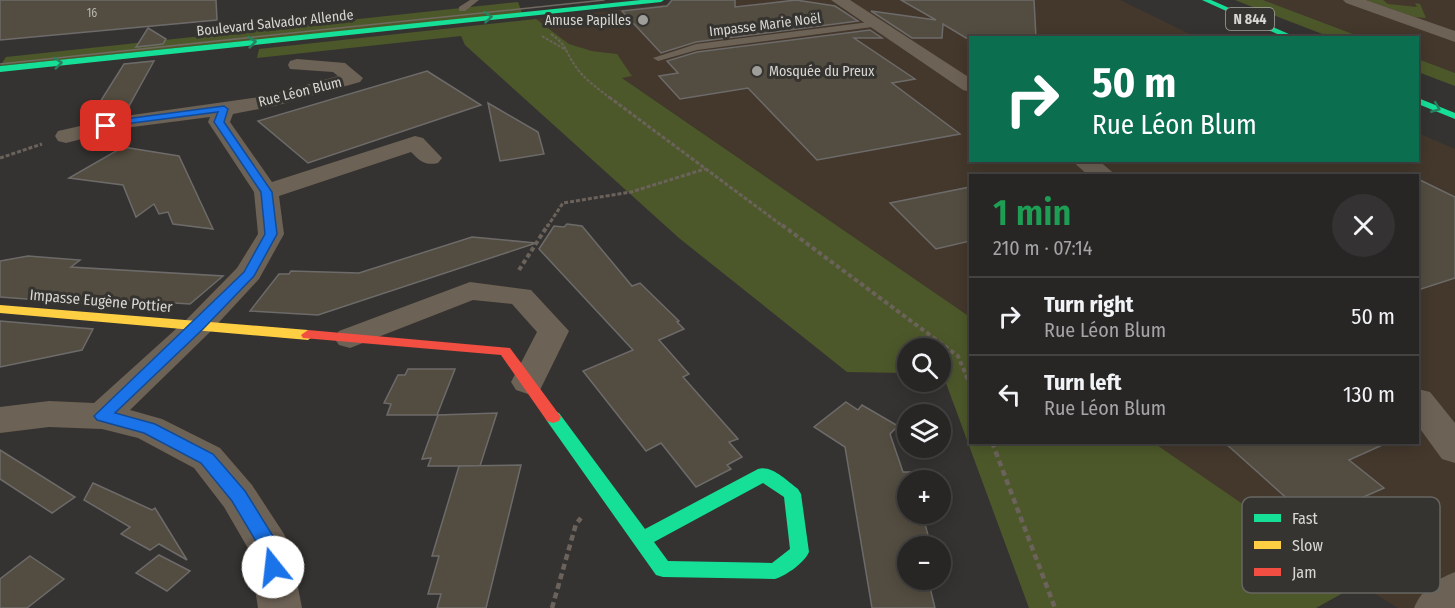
<!DOCTYPE html>
<meta charset="utf-8">
<style>
:root{--surface:#282625;--page:#343232;--text:#f1f3f6;--muted:#a5a5a7;--line:#444342}
body{margin:0;font-family:"Fira Sans Condensed",sans-serif;background:var(--page);color:var(--text);height:100vh;display:flex;flex-direction:column;font-size:22px;white-space:nowrap}
*{box-sizing:border-box;margin:0}
p{font-size:20px;color:var(--muted)}
.icon{flex:none;width:33px;height:33px;fill:none;stroke:currentColor;stroke-width:2;stroke-linecap:round;stroke-linejoin:round}
.map{position:relative;flex:1;overflow:hidden}
.drawer{position:absolute;left:969px;top:174px;width:450px;height:270px;display:flex;flex-direction:column;background:var(--surface);border-radius:0px;box-shadow:0 3px 15px #0003,0 0 0 2px var(--line)}
.drawer>*{flex:none}
.guide{position:absolute;left:969px;top:36px;width:450px;height:126px;border-radius:0px;box-shadow:0 3px 15px #0003,0 0 0 2px var(--line);background:#0b6e4f;color:#fff;overflow:hidden}
.tools{position:absolute;left:897px;top:338px;display:grid;gap:12px}
.tools a{display:grid;place-items:center;width:54px;height:54px;border-radius:50%;background:var(--surface);box-shadow:0 3px 15px #0003,0 0 0 2px var(--line);font-size:30px}
.pin{position:absolute;display:grid;place-items:center;width:51px;height:51px;color:#fff;margin:-26px;border-radius:12px;box-shadow:0 3px 9px #0006}
.me{position:absolute;width:66px;margin:-33px;rotate:344deg;stroke-linejoin:round;filter:drop-shadow(0 0 4px #0008)}
.turn{display:flex;align-items:center;gap:21px;height:126px;padding:0 24px;font-size:27px}
.turn .icon{width:78px;height:78px;stroke-width:2.5}
.turn b{display:block;font-size:42px;line-height:51px}
.round{display:grid;place-items:center;flex:none;width:63px;height:63px;border-radius:32px;background:var(--page)}
.head{display:flex;align-items:center;justify-content:space-between;height:102px;padding:0 24px}
h1{font-size:36px;font-weight:600;line-height:45px;color:#1e9e55}
ul{padding:0;list-style:none}
li{display:flex;align-items:center;gap:18px;height:78px;padding:0 24px;border-top:2px solid var(--line)}
li div{flex:1}
li b{display:block;font-size:22px}
li em{font-style:normal}
.map>svg:first-child{display:block}
</style>
<div class="map">
<svg width="1455" height="608" viewBox="0 0 1455 608">
<rect width="100%" height="100%" fill="#353331"/>
<g fill="#44382c">
<polygon points="705,0 1120,0 1196,37 970,38 970,160 1418,160 1418,133 1455,149 1455,608 1398,608 1359,584 1154,443 1418,442 1418,176 970,176 970,317 621,77 631,76 617,54 592,51 569,44 536,19"/>
<polygon points="1263,0 1455,0 1455,73 1418,59 1418,38 1361,37"/>
</g>
<g fill="#4d582a">
<polygon points="1235,0 1263,0 1361,37 1330,37"/>
<polygon points="1366,0 1383,0 1388,4 1417,7 1415,3 1420,4 1426,18 1415,17"/>
<polygon points="518,2 522,13 0,66 6,57"/>
<polygon points="536,19 569,44 592,51 617,54 632,76 622,78 970,317 970,442 1154,443 1359,584 1316,608 1029,608 943,375 941,375 940,348 908,348 907,373 847,372 679,238 465,45 461,36 257,58 259,49"/>
<polygon points="1418,59 1455,73 1455,86 1418,72"/>
</g>
<g fill="#534c40" stroke="#6d6b6a" stroke-width="1.5">
<polygon points="0,0 216,0 217,20 0,40"/>
<polygon points="672,0 735,0 735,7 796,0 835,6 858,21 696,42 661,53 622,11 667,6"/>
<polygon points="901,0 1034,0 1036,38 966,38 943,24 942,38 912,38 871,11 936,20"/>
<polygon points="148,28 166,39 163,44 136,47"/>
<polygon points="870,30 882,38 854,38 915,79 892,83 960,134 817,160 748,88 680,99 659,76 678,73 667,61 697,52"/>
<polygon points="154,61 129,106 95,110 124,64"/>
<polygon points="427,71 481,105 308,163 258,121"/>
<polygon points="488,103 538,132 544,154 500,161"/>
<polygon points="123,147 179,156 213,229 173,224 168,212 159,214 154,204 136,217 123,185 69,178"/>
<polygon points="1418,179 1455,197 1455,278 1418,290"/>
<polygon points="970,187 970,241 936,249 890,203"/>
<polygon points="567,224 582,226 632,286 640,283 679,321 677,322 684,329 659,340 689,374 683,377 738,439 729,442 742,457 727,465 731,469 696,487 661,443 646,451 583,371 633,350 539,249 554,226 564,227"/>
<polygon points="472,237 536,243 318,315 250,311 279,274 289,274 291,271 359,273"/>
<polygon points="28,256 80,260 71,267 223,276 190,304 109,299 105,305 0,297 0,261"/>
<polygon points="0,321 93,329 82,350 0,367"/>
<polygon points="408,369 455,369 437,415 387,415 391,404 384,403 398,375 405,375"/>
<polygon points="846,402 858,410 862,405 898,426 890,434 903,472 911,472 913,480 908,480 908,513 922,513 931,546 908,546 908,579 928,579 935,608 872,608 845,447 814,427"/>
<polygon points="497,413 480,466 428,466 431,458 422,459 438,415"/>
<polygon points="1224,442 1389,442 1349,460 1384,488 1311,520"/>
<polygon points="0,450 75,497 52,513 0,479"/>
<polygon points="521,465 486,608 437,608 441,594 428,594 439,556 432,556 459,466"/>
<polygon points="93,483 152,510 155,508 187,560 159,544 150,550 121,534 130,527 84,500"/>
<polygon points="159,555 190,571 167,591 136,573"/>
<polygon points="30,556 64,579 27,608 0,608 0,579"/>
</g>
<g fill="none" stroke-linecap="round" stroke-linejoin="round">
<g stroke="#6b635b" stroke-width="2" stroke-dasharray="3 1.5" stroke-linecap="butt">
<path d="M551,34c17,12 14,18 25,33 9,13 23,22 35,32"/>
<polyline points="542,36 566,50"/>
</g>
<g stroke="#6b635b" stroke-width="3" stroke-dasharray="4 2" stroke-linecap="butt">
<polyline points="609,97 784,227"/>
<polyline points="0,158 42,144"/>
<polyline points="547,227 563,203 631,192 705,169"/>
</g>
<g stroke="#6b635b" stroke-width="4" stroke-dasharray="4.5 3" stroke-linecap="butt">
<polyline points="782,225 958,356 970,385"/>
<polyline points="519,270 548,225"/>
</g>
<g stroke="#6b635b" stroke-width="4.5" stroke-dasharray="6 4" stroke-linecap="butt">
<polyline points="992,442 1055,608"/>
<polyline points="552,608 576,524 581,518"/>
</g>
<g fill="#6d6256" fill-rule="evenodd">
<polygon points="470,0 479,0 465,11 459,11 459,7"/>
<polygon points="877,21 880,22 880,26 697,50 658,61 653,58 696,44"/>
</g>
<g fill="#6d6256" fill-rule="evenodd">
<polygon points="831,0 850,0 970,78 970,92 963,90"/>
<polygon points="1343,0 1366,0 1455,31 1455,42 1346,3"/>
<path d="M297,59l48,4 18,15 -3,4 -85,24 -42,8 -3,8 42,60 143,-46 8,2 19,20 -4,5c-13,3 -18,-2 -27,-11l-132,44 5,38 -25,45 -50,54 -79,77 32,9 58,29 32,37 32,49 6,13 12,61h-44l-9,-58 -25,-43 -30,-39 -56,-30 -36,-9 -53,-2 -49,6v-26l49,-6 45,2 93,-84 50,-51 21,-34 -4,-42 -46,-70 2,-5 -85,11 -59,15 -8,-2 -3,-5 3,-5 67,-15 141,-20 72,-20 -5,-4 -43,-3 -2,-4 2,-4z"/>
<polygon points="1071,160 1098,160 1117,176 1089,176"/>
<polygon points="470,282 531,290 569,331 540,390 528,394 516,390 511,382 537,332 512,304 473,300 350,348 339,345 334,338 339,331"/>
<polygon points="1418,389 1430,392 1455,423 1455,463 1442,459 1418,426"/>
<path d="M1455,572v36h-41c8,-19 21,-28 41,-36z"/>
</g>
<g fill="#16e098" fill-rule="evenodd">
<polygon points="641,0 664,0 661,2 0,72 0,66"/>
<polygon points="1202,0 1211,0 1298,38 1286,38"/>
<polygon points="1418,98 1455,113 1455,119 1418,104"/>
<path d="M553,411l6,2 86,116 113,-60c14,-4 29,12 40,20l3,5 8,58c-5,11 -22,23 -34,27l-112,-2 -7,-2 -109,-154 -2,-4 2,-4zM763,483l21,14 6,52 -18,14 -104,-2 -14,-19z"/>
</g>
<polygon fill="#ffcf43" fill-rule="evenodd" points="0,305 308,330 315,335 308,340 0,313"/>
<polygon fill="#f24e42" fill-rule="evenodd" points="308,330 510,348 561,417 559,421 553,423 547,421 501,355 303,338 301,335"/>
<polyline stroke="#706a62" stroke-width="1.5" points="0,64 604,0"/>
</g>
<defs><path id="oneway-chevron" d="M-2-3.5L2.5 0L-2 3.5" fill="none" stroke-width="1.6" stroke-linecap="round" stroke-linejoin="round" transform="scale(1.5)"/></defs>
<g stroke="#28815f">
<use href="#oneway-chevron" transform="translate(488 17) rotate(-5)"/>
<use href="#oneway-chevron" transform="translate(252 42) rotate(-6)"/>
<use href="#oneway-chevron" transform="translate(58 63) rotate(-6)"/>
<use href="#oneway-chevron" transform="translate(1436 108) rotate(22)"/>
</g>
<polygon fill="#1a73e8" stroke="#114b97" stroke-width="1.5" points="224,106 228,109 224,122 272,192 277,234 254,276 203,329 115,413 155,424 213,454 245,491 276,541 283,567 280,573 273,576 266,573 260,548 232,501 201,463 144,433 97,420 94,416 244,272 265,234 261,192 214,122 218,112 125,124 106,129 101,126 125,119"/>
<g fill="#9f9e9b" stroke="#363430" stroke-width="2">
<circle cx="643" cy="20" r="6"/>
<circle cx="757" cy="71" r="6"/>
</g>
<g text-anchor="middle" dominant-baseline="central" stroke-width="6" stroke-linejoin="round" paint-order="stroke">
<g font-size="12" fill="#b7b4af">
<text x="92" y="13">16</text>
</g>
<rect fill="#363430" stroke="#a7a6a3" stroke-width="1.5" x="1226" y="8" width="48" height="22" rx="4.5"/>
<g font-size="14" font-weight="bold" fill="#d8d7d4">
<text x="1250" y="19">N 844</text>
</g>
<g font-size="14" fill="#d8d7d4" stroke="#363430" text-anchor="end">
<text x="631" y="20">Amuse Papilles</text>
<text x="769" y="71" text-anchor="start">Mosquée du Preux</text>
</g>
<g font-size="14" fill="#d8d7d4" stroke="#363430">
<text transform="translate(275 23) rotate(-6)">Boulevard Salvador Allende</text>
<text transform="translate(765 25) rotate(-7)">Impasse Marie Noël</text>
<text transform="translate(300 92) rotate(-14)">Rue Léon Blum</text>
</g>
<g font-size="15" fill="#d8d7d4" stroke="#363430">
<text transform="translate(101 301) rotate(5)">Impasse Eugène Pottier</text>
</g>
</g>
<rect x="1242" y="497" width="198" height="96" rx="9" fill="#363430" stroke="#676561" stroke-width="1.5"/>
<rect x="1254" y="514" width="27" height="8" fill="#16e098"/>
<rect x="1254" y="541" width="27" height="8" fill="#ffcf43"/>
<rect x="1254" y="568" width="27" height="8" fill="#f24e42"/>
<g font-size="16" fill="#d8d7d4">
<text x="1292" y="524">Fast</text>
<text x="1292" y="551">Slow</text>
<text x="1292" y="578">Jam</text>
</g>
</svg>
<div class="tools">
<a><svg class="icon" aria-label="search" viewBox="0 0 24 24"><circle cx="10" cy="10" r="6"/><path d="M15 15l6 6"/></svg></a>
<a><svg class="icon" aria-label="layers" viewBox="0 0 24 24"><path d="M12 4l9 5-9 5-9-5zM3 14l9 5 9-5"/></svg></a>
<a>+</a>
<a>−</a>
</div>
<div class="pin" style="left:106px;top:126px;background:#d93025"><svg class="icon" aria-label="arrive" viewBox="0 0 24 24"><path d="M6 21V4h12l-3 4 3 4H6"/></svg></div>
<svg class="me" style="left:273px;top:567px" viewBox="-20 -20 40 40"><circle r="19" fill="#fff"/><path d="M0-13L10 11 0 6-10 11z" fill="#1a73e8"/></svg>
<div class="guide">
<div class="turn"><svg class="icon" aria-label="right" viewBox="0 0 24 24"><path d="M7 20v-9h11M14 6l5 5-5 5"/></svg><div><b>50 m</b>Rue Léon Blum</div></div>
</div>
<section class="drawer">
<div class="head"><div><h1>1 min</h1><p>210 m · 07:14</p></div><a class="round"><svg class="icon" aria-label="close" viewBox="0 0 24 24"><path d="M6 6l12 12M18 6L6 18"/></svg></a></div>
<ul>
<li><svg class="icon" aria-label="right" viewBox="0 0 24 24"><path d="M7 20v-9h11M14 6l5 5-5 5"/></svg><div><b>Turn right</b><p>Rue Léon Blum</p></div><em>50 m</em></li>
<li><svg class="icon" aria-label="left" viewBox="0 0 24 24"><path d="M17 20v-9H6M10 6l-5 5 5 5"/></svg><div><b>Turn left</b><p>Rue Léon Blum</p></div><em>130 m</em></li>
</ul>
</section>
</div>
